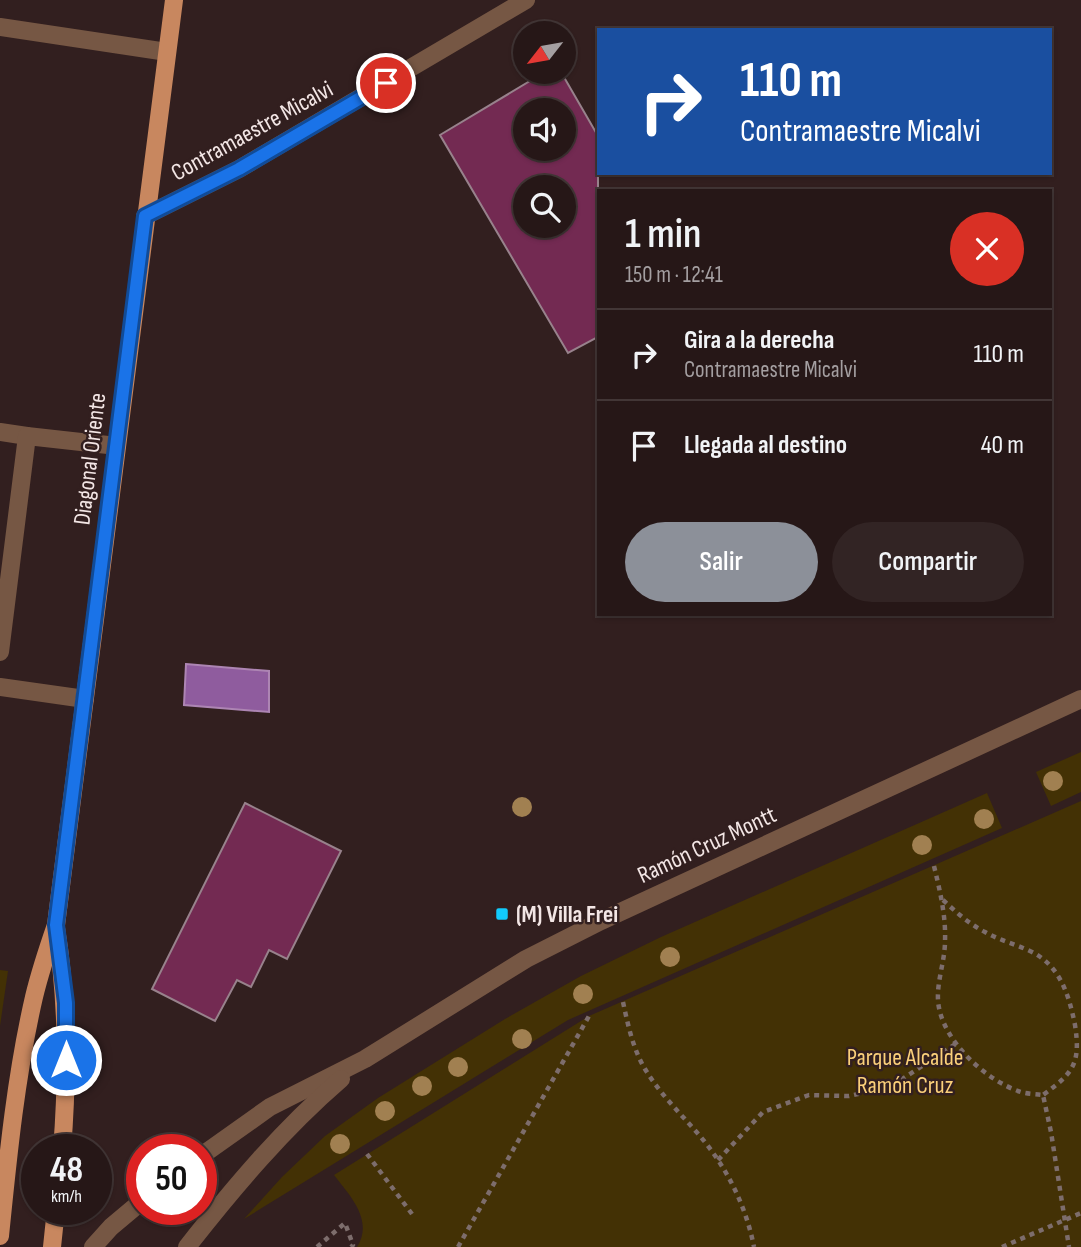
<!DOCTYPE html>
<html lang="es">
<meta charset="utf-8">
<style>
:root{--surface:#261717;--page:#322424;--text:#f1f3f6;--muted:#a49fa1;--line:#423636;--accent:#8c9099}
body{margin:0;font-family:"Sofia Sans Condensed",sans-serif;background:var(--page);color:var(--text);height:100vh;display:flex;flex-direction:column;font-size:26px;white-space:nowrap}
*{box-sizing:border-box;margin:0}
p{font-size:23px;color:var(--muted)}
.icon{flex:none;width:38px;height:38px;fill:none;stroke:currentColor;stroke-width:2;stroke-linecap:round;stroke-linejoin:round}
.map{position:relative;flex:1;overflow:hidden}
.sheet{position:absolute;left:597px;top:189px;width:455px;height:427px;display:flex;flex-direction:column;background:var(--surface);border-radius:0px;box-shadow:0 2px 5px #0004,0 0 0 2px var(--line)}
.sheet>*{flex:none}
.banner{position:absolute;left:597px;top:28px;width:455px;height:147px;border-radius:0px;box-shadow:0 2px 5px #0004,0 0 0 2px var(--line);background:#1a4fa0;color:#fff;overflow:hidden}
.needle{width:46px;rotate:239deg}
.controls{position:absolute;left:513px;top:21px;display:grid;gap:14px}
.controls a{display:grid;place-items:center;width:63px;height:63px;border-radius:50%;background:var(--surface);box-shadow:0 2px 5px #0004,0 0 0 2px var(--line);font-size:35px}
.speed{position:absolute;left:21px;top:1134px;display:flex;gap:14px;font-size:35px;font-weight:700;text-align:center}
.speed>*{display:grid;place-content:center;width:91px;height:91px;border-radius:50%;background:var(--surface);box-shadow:0 2px 5px #0004,0 0 0 2px var(--line);line-height:1}
.speed small{font-size:18px;font-weight:400}
.speed .limit{border:10px solid #d22;background:#fff;color:#111}
.pin{position:absolute;display:grid;place-items:center;width:60px;height:60px;color:#fff;margin:-30px;border:4px solid #fff;border-radius:50%;box-shadow:0 2px 7px #0007}
.me{position:absolute;width:77px;margin:-38px;rotate:0deg;stroke-linejoin:round;filter:drop-shadow(0 0 5px #0008)}
.turn{display:flex;align-items:center;gap:24px;height:147px;padding:0 28px;font-size:32px}
.turn .icon{width:91px;height:91px;stroke-width:2.5}
.turn b{display:block;font-size:49px;line-height:60px}
.round{display:grid;place-items:center;flex:none;width:74px;height:74px;border-radius:37px;background:var(--page)}
.summary{display:flex;align-items:center;justify-content:space-between;height:119px;padding:0 28px}
h1{font-size:42px;font-weight:600;line-height:52px}
.action{display:flex;gap:14px;margin-top:auto;padding:14px 28px}
.action a{flex:1;height:80px;border-radius:42px;background:var(--accent);color:#fff;font-size:28px;font-weight:600;line-height:80px;text-align:center}
.action a+a{background:var(--page);color:var(--text)}
ul{padding:0;list-style:none}
li{display:flex;align-items:center;gap:21px;height:91px;padding:0 28px;border-top:2px solid var(--line)}
li div{flex:1}
li b{display:block;font-size:26px}
li em{font-style:normal}
.map>svg:first-child{display:block}
</style>
<div class="map">
<svg width="1081" height="1247" viewBox="0 0 1081 1247">
<rect width="100%" height="100%" fill="#321f1f"/>
<g fill="#433105">
<polygon points="1081,752 1081,792 1051,806 1036,772"/>
<polygon points="987,793 1002,828 568,1020 244,1219 282,1177 325,1136 378,1098 505,1019 581,976 661,937"/>
<path d="M1081,801v446h-724c17,-27 -7,-51 -23,-72l255,-159z"/>
<polygon points="0,970 8,971 0,1026"/>
</g>
<polygon fill="#8f5c9e" stroke="#ad85b3" stroke-width="2" points="186,664 269,671 269,712 184,705"/>
<g fill="#732a52" stroke="#98828c" stroke-width="2" fill-rule="evenodd">
<path d="M545,72h16l37,64v201l-30,16 -128,-218zM525,110h39v39h-39zM525,187h39v39h-39z"/>
<polygon points="245,803 341,851 287,959 269,950 251,987 237,980 215,1021 152,989"/>
</g>
<g fill="none" stroke-linecap="round" stroke-linejoin="round">
<g stroke="#7d6d6c" stroke-width="4.5" stroke-dasharray="5 5" stroke-linecap="butt">
<path d="M934,866c6,25 12,50 11,75 0,20 -8,39 -7,59 2,39 48,81 83,92 7,2 15,2 22,3l8,37 18,115"/>
<path d="M943,900c13,12 26,24 42,32 14,8 30,12 45,19 30,14 39,44 45,74 6,39 -2,48 -32,70"/>
<path d="M623,1002c5,23 10,47 22,67 15,25 36,45 55,67 27,32 46,70 54,111"/>
<polyline points="367,1154 415,1218"/>
<polyline points="718,1160 763,1112 809,1095 849,1096 890,1087 957,1043"/>
<polyline points="317,1247 345,1223 353,1245 351,1247"/>
<polyline points="458,1247 589,1016"/>
<polyline points="1002,1247 1081,1213"/>
</g>
<g stroke="#765744" stroke-width="18">
<polyline points="0,27 167,52"/>
<polyline points="145,216 239,169 526,0"/>
<polyline points="0,432 27,436"/>
<polyline points="0,652 27,436 117,446"/>
<polyline points="0,687 85,699"/>
<polyline points="201,1156 270,1107 365,1059 526,959 601,921 1081,699"/>
<polyline points="93,1247 111,1227 142,1201"/>
<path d="M187,1247c47,-60 96,-118 154,-168"/>
</g>
<g stroke="#c8875f" stroke-width="18">
<path d="M56,928c12,74 12,147 6,222"/>
<path d="M0,1236c8,-80 16,-161 34,-239 6,-25 14,-49 22,-72l118,-925"/>
<polyline points="52,1247 56,1209"/>
</g>
</g>
<g fill="#a18051">
<circle cx="1053" cy="781" r="10"/>
<circle cx="522" cy="807" r="10"/>
<circle cx="984" cy="819" r="10"/>
<circle cx="922" cy="845" r="10"/>
<circle cx="670" cy="957" r="10"/>
<circle cx="583" cy="994" r="10"/>
<circle cx="522" cy="1039" r="10"/>
<circle cx="458" cy="1067" r="10"/>
<circle cx="422" cy="1086" r="10"/>
<circle cx="385" cy="1111" r="10"/>
<circle cx="340" cy="1144" r="10"/>
</g>
<g fill="none" stroke-linecap="round" stroke-linejoin="round">
<g stroke="#114b97" stroke-width="18">
<polyline id="route" points="66,1060 66,1003 56,925 145,216 239,169 386,83"/>
</g>
<use href="#route" stroke="#1a73e8" stroke-width="12"/>
</g>
<rect fill="#12cafb" stroke="#321f1f" stroke-width="2.5" x="495" y="907" width="14" height="14" rx="3.5"/>
<g text-anchor="middle" dominant-baseline="central" stroke-width="5" stroke-linejoin="round" paint-order="stroke">
<g font-size="24" fill="#f3e6e5" stroke="#321f1f">
<text transform="translate(252 131) rotate(-29)">Contramaestre Micalvi</text>
<text transform="translate(90 459) rotate(-83)">Diagonal Oriente</text>
<text transform="translate(707 845) rotate(-25)">Ramón Cruz Montt</text>
</g>
<g font-size="24" font-weight="bold" fill="#f3e6e5" stroke="#321f1f" text-anchor="start">
<text x="516" y="914">(M) Villa Frei</text>
</g>
<g font-size="24" fill="#fbd07a" stroke="#321f1f">
<text x="905" y="1057">Parque Alcalde<tspan x="905" dy="28">Ramón Cruz</tspan></text>
</g>
</g>
</svg>
<div class="controls">
<a><svg class="needle" viewBox="-14 -14 28 28"><path d="M0-13l5 13h-10z" fill="#e53935"/><path d="M0 13l5-13h-10z" fill="#a49fa1"/></svg></a>
<a><svg class="icon" aria-label="sound" viewBox="0 0 24 24"><path d="M4 9h4l5-4v14l-5-4H4zM17 9q2 3 0 6"/></svg></a>
<a><svg class="icon" aria-label="search" viewBox="0 0 24 24"><circle cx="10" cy="10" r="6"/><path d="M15 15l6 6"/></svg></a>
</div>
<div class="speed"><div>48<small>km/h</small></div><div class="limit">50</div></div>
<div class="pin" style="left:386px;top:83px;background:#d93025"><svg class="icon" aria-label="arrive" viewBox="0 0 24 24"><path d="M6 21V4h12l-3 4 3 4H6"/></svg></div>
<svg class="me" style="left:66px;top:1060px" viewBox="-20 -20 40 40"><circle r="17" fill="#1a73e8" stroke="#fff" stroke-width="3"/><path d="M0-11L8 9 0 5-8 9z" fill="#fff"/></svg>
<div class="banner">
<div class="turn"><svg class="icon" aria-label="right" viewBox="0 0 24 24"><path d="M7 20v-9h11M14 6l5 5-5 5"/></svg><div><b>110 m</b>Contramaestre Micalvi</div></div>
</div>
<section class="sheet">
<div class="summary"><div><h1>1 min</h1><p>150 m · 12:41</p></div><a class="round" style="background:#d93025;color:#fff"><svg class="icon" aria-label="close" viewBox="0 0 24 24"><path d="M6 6l12 12M18 6L6 18"/></svg></a></div>
<ul>
<li><svg class="icon" aria-label="right" viewBox="0 0 24 24"><path d="M7 20v-9h11M14 6l5 5-5 5"/></svg><div><b>Gira a la derecha</b><p>Contramaestre Micalvi</p></div><em>110 m</em></li>
<li><svg class="icon" aria-label="arrive" viewBox="0 0 24 24"><path d="M6 21V4h12l-3 4 3 4H6"/></svg><div><b>Llegada al destino</b></div><em>40 m</em></li>
</ul>
<div class="action"><a>Salir</a><a>Compartir</a></div>
</section>
</div>
